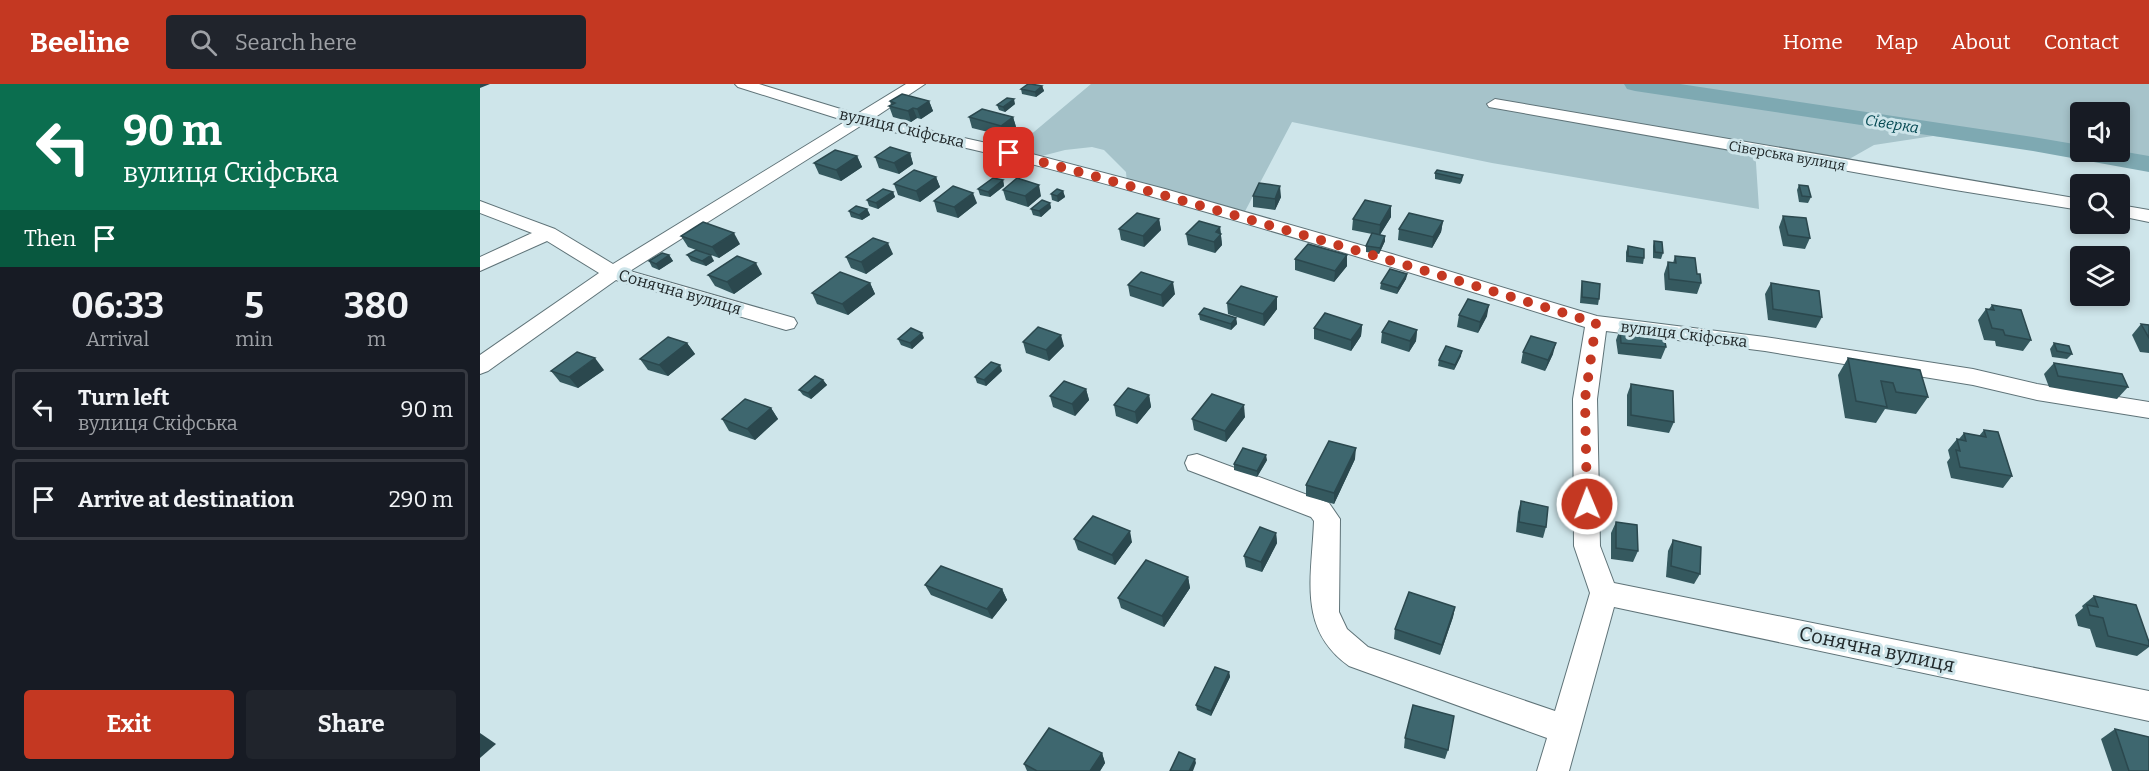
<!DOCTYPE html>
<meta charset="utf-8">
<style>
:root{--surface:#171b24;--page:#20242c;--text:#f1f3f6;--muted:#9ea1a6;--line:#363941;--accent:#c43822}
body{margin:0;font-family:Bitter,serif;background:var(--page);color:var(--text);height:100vh;display:flex;flex-direction:column;font-size:22px;white-space:nowrap}
*{box-sizing:border-box;margin:0}
p{font-size:20px;color:var(--muted)}
.icon{flex:none;width:33px;height:33px;fill:none;stroke:currentColor;stroke-width:2;stroke-linecap:round;stroke-linejoin:round}
.map{position:relative;flex:1;overflow:hidden}
.sheet{display:flex;flex-direction:column;background:var(--surface);width:480px}
.sheet>*{flex:none}
.banner{background:#0b6e4f;color:#fff;overflow:hidden}
.fabs{position:absolute;left:1590px;top:18px;display:grid;gap:12px}
.fabs a{display:grid;place-items:center;width:60px;height:60px;border-radius:6px;background:var(--surface);box-shadow:0 3px 9px #0003;font-size:30px}
.pin{position:absolute;display:grid;place-items:center;width:51px;height:51px;color:#fff;margin:-26px;border-radius:12px;box-shadow:0 3px 9px #0006}
.me{position:absolute;width:66px;margin:-33px;rotate:359deg;stroke-linejoin:round;filter:drop-shadow(0 0 4px #0008)}
.turn{display:flex;align-items:center;gap:21px;height:126px;padding:0 24px;font-size:27px}
.turn .icon{width:78px;height:78px;stroke-width:2.5}
.turn b{display:block;font-size:42px;line-height:51px}
.then{display:flex;align-items:center;height:57px;padding:0 24px;background:#0003;gap:12px;font-size:22px}
.eta{display:flex;justify-content:space-evenly;align-items:center;height:102px;text-align:center}
.eta b{font-size:36px;font-weight:700;line-height:42px}
.cta{display:flex;gap:12px;margin-top:auto;padding:12px 24px}
.cta a{flex:1;height:69px;border-radius:6px;background:var(--accent);color:#fff;font-size:24px;font-weight:700;line-height:69px;text-align:center}
.cta a+a{background:var(--page);color:var(--text)}
ul{padding:0;list-style:none}
li{display:flex;align-items:center;gap:18px;height:81px;margin:0 12px 9px;padding:0 12px;border:3px solid var(--line);border-radius:6px}
li div{flex:1}
li b{display:block;font-size:22px}
li em{font-style:normal}
header{display:flex;align-items:center;gap:36px;box-sizing:border-box;height:84px;padding:0 30px;background:var(--accent);color:#fff}
header strong{font-size:28px}
nav{display:flex;gap:33px;margin-inline-start:auto;font-size:21px}
.search{width:420px;height:54px;background:var(--page);display:flex;align-items:center;gap:15px;box-sizing:border-box;padding:0 21px;border-radius:6px;color:var(--muted);font-size:22px}
main{display:flex;flex:1;min-height:0}
.map>svg:first-child{display:block}
</style>
<header>
<strong>Beeline</strong>
<div class="search"><svg class="icon" aria-label="search" viewBox="0 0 24 24"><circle cx="10" cy="10" r="6"/><path d="M15 15l6 6"/></svg>Search here</div>
<nav><a>Home</a><a>Map</a><a>About</a><a>Contact</a></nav>
</header>
<main>
<section class="sheet">
<div class="banner">
<div class="turn"><svg class="icon" aria-label="left" viewBox="0 0 24 24"><path d="M17 20v-9H6M10 6l-5 5 5 5"/></svg><div><b>90 m</b>вулиця Скіфська</div></div>
<div class="then">Then<svg class="icon" aria-label="arrive" viewBox="0 0 24 24"><path d="M6 21V4h12l-3 4 3 4H6"/></svg></div>
</div>
<div class="eta">
<div><b>06:33</b><p>Arrival</p></div>
<div><b>5</b><p>min</p></div>
<div><b>380</b><p>m</p></div>
</div>
<ul>
<li><svg class="icon" aria-label="left" viewBox="0 0 24 24"><path d="M17 20v-9H6M10 6l-5 5 5 5"/></svg><div><b>Turn left</b><p>вулиця Скіфська</p></div><em>90 m</em></li>
<li><svg class="icon" aria-label="arrive" viewBox="0 0 24 24"><path d="M6 21V4h12l-3 4 3 4H6"/></svg><div><b>Arrive at destination</b></div><em>290 m</em></li>
</ul>
<div class="cta"><a>Exit</a><a>Share</a></div>
</section>
<div class="map">
<svg width="1669" height="687" viewBox="0 0 1669 687">
<rect width="100%" height="100%" fill="#cee5ea"/>
<polygon fill="#a6c3ca" points="611,0 1669,0 1669,80 1603,68 1640,68 1640,28 1600,28 1600,67 1584,63 1453,52 1394,61 1364,78 1275,64 1279,125 1012,79 812,38 762,133 647,100 646,88 624,66 612,63 585,66 558,73 529,69"/>
<g fill="none" stroke-linecap="round" stroke-linejoin="round">
<polygon fill="#7ea9b2" fill-rule="evenodd" points="1144,0 1200,0 1553,53 1600,61 1600,68 1640,67 1669,72 1669,88 1553,67 1155,7 1147,5"/>
<g stroke="#5f7378" stroke-width="2">
<g id="minor">
<path d="M255,0h24l98,30 49,-30h19l-51,34 135,30 156,41 227,65 205,62 168,21 208,32 64,15 112,18v16l-112,-18 -64,-15 -208,-34 -159,-20 -9,68 3,147 14,37 535,108v30l-535,-114 -45,164h-32l10,-33 -198,-72c-52,-37 -37,-89 -35,-145l-3,-4 -123,-47 -3,-7 3,-7 9,-2 132,49 11,16 -1,93 8,17 21,18 187,64 35,-118 -16,-47 -1,-147 12,-72c-191,-60 -383,-119 -577,-169 -48,-12 -97,-22 -146,-33l-232,146 164,47 3,5 -3,5 -8,2 -170,-50 -128,91 -8,3v-19l119,-82 -52,-32 -67,30v-14l52,-24 -52,-20v-12l75,28 58,35 233,-143 -108,-34z"/>
<polygon points="1015,15 1600,115 1600,126 1469,105 1009,23 1007,20"/>
<polygon points="1640,121 1669,126 1669,138 1640,132"/>
</g>
</g>
<use href="#minor" fill="#fff" fill-rule="evenodd"/>
</g>
<g fill="#35595f">
<polygon points="562,2 564,7 556,13 542,10 541,5"/>
<polygon points="410,17 449,17 453,27 441,35 437,34 431,38 413,33 409,22 411,21"/>
<polygon points="535,20 525,28 519,26 517,21"/>
<polygon points="489,33 533,33 536,43 524,52 492,44"/>
<polygon points="430,69 433,80 419,90 399,84 395,73"/>
<polygon points="377,72 382,83 361,97 339,90 334,79"/>
<polygon points="955,89 983,91 982,97 980,100 955,95"/>
<polygon points="456,93 460,103 440,118 418,111 414,100"/>
<polygon points="523,96 524,102 510,113 500,111 498,105"/>
<polygon points="1319,101 1331,113 1328,119 1319,118 1317,106"/>
<polygon points="523,106 561,112 548,123 526,116"/>
<polygon points="583,107 585,113 578,118 572,116 571,110"/>
<polygon points="413,108 415,113 398,125 389,122 387,116"/>
<polygon points="773,112 801,113 795,126 773,123"/>
<polygon points="454,117 497,119 478,134 457,128"/>
<polygon points="570,119 571,124 561,133 553,131 551,125"/>
<polygon points="387,125 390,131 382,136 371,133 369,127"/>
<polygon points="1303,132 1330,154 1325,165 1303,162 1299,143"/>
<polygon points="911,133 900,151 905,157 899,170 886,168 886,162 892,150 872,146 873,135"/>
<polygon points="679,135 681,146 664,163 641,156 639,145"/>
<polygon points="963,137 961,148 952,164 918,156 919,145"/>
<polygon points="740,143 742,161 735,169 708,161 706,150"/>
<polygon points="201,152 260,160 239,174 223,168 234,177 226,182 211,177 207,171 216,166 208,163"/>
<polygon points="1174,157 1183,169 1181,175 1173,174 1173,162"/>
<polygon points="1148,162 1164,174 1163,180 1146,178 1146,168"/>
<polygon points="413,170 386,190 371,184 366,173"/>
<polygon points="189,171 193,177 179,186 172,183 169,177"/>
<polygon points="1195,172 1221,199 1217,210 1185,206 1184,190 1188,178 1193,179"/>
<polygon points="815,175 867,182 854,198 815,186"/>
<polygon points="282,190 254,210 235,202 228,191"/>
<polygon points="927,190 926,195 917,210 900,205 901,199"/>
<polygon points="1102,197 1119,215 1118,221 1100,219 1101,203"/>
<polygon points="390,199 395,210 368,231 337,220 332,209"/>
<polygon points="1291,199 1342,233 1336,244 1288,236 1285,210"/>
<polygon points="648,201 695,210 683,223 650,212"/>
<polygon points="747,219 797,225 784,242 748,230"/>
<polygon points="1512,221 1551,256 1543,267 1516,262 1515,257 1504,256 1498,236 1506,225 1509,225"/>
<polygon points="719,230 756,234 757,240 751,246 720,236"/>
<polygon points="979,231 1007,232 998,249 977,243"/>
<polygon points="1661,240 1669,241 1669,269 1660,268 1652,251"/>
<polygon points="882,241 881,252 871,267 834,255 834,244"/>
<polygon points="1140,245 1186,263 1181,275 1138,270 1136,256"/>
<polygon points="937,246 936,257 929,268 901,259 902,248"/>
<polygon points="444,254 432,265 421,261 418,255"/>
<polygon points="543,258 584,262 569,277 546,269"/>
<polygon points="207,259 215,270 188,292 168,286 160,275"/>
<polygon points="1574,259 1592,270 1587,275 1572,273 1570,265"/>
<polygon points="1043,268 1073,270 1065,287 1041,279"/>
<polygon points="981,272 974,286 958,282 959,276"/>
<polygon points="1368,274 1448,313 1436,330 1405,325 1396,339 1365,334 1358,291"/>
<polygon points="1574,279 1648,303 1637,315 1569,303 1564,290"/>
<polygon points="124,286 98,304 80,298 71,287"/>
<polygon points="522,287 506,302 497,299 495,293"/>
<polygon points="343,296 347,301 331,315 323,311 319,306"/>
<polygon points="1151,300 1194,338 1189,349 1147,342 1147,311"/>
<polygon points="606,305 609,316 595,332 573,323 570,312"/>
<polygon points="669,311 671,323 657,340 636,332 634,321"/>
<polygon points="291,324 298,335 275,356 249,347 242,335"/>
<polygon points="765,333 746,358 714,346 712,335"/>
<polygon points="1504,346 1532,392 1523,404 1471,394 1467,378 1470,374 1468,366 1477,355 1479,355 1484,349 1499,352"/>
<polygon points="875,375 854,420 826,412 826,401"/>
<polygon points="787,376 777,393 754,386 754,380"/>
<polygon points="1041,417 1066,443 1063,454 1036,448 1038,428"/>
<polygon points="1136,438 1158,467 1153,478 1131,475 1131,449"/>
<polygon points="796,449 797,459 782,488 766,483 764,472"/>
<polygon points="594,455 652,458 635,481 598,466"/>
<polygon points="1193,456 1220,490 1214,500 1186,493 1188,467"/>
<polygon points="708,493 710,504 684,543 641,524 638,514"/>
<polygon points="445,501 522,505 527,516 512,535 451,511"/>
<polygon points="1614,512 1669,558 1669,563 1657,572 1616,563 1610,545 1598,542 1595,531 1603,524 1602,522"/>
<polygon points="975,523 973,533 960,571 914,555 915,545"/>
<polygon points="749,588 750,593 731,632 717,626 716,621"/>
<polygon points="1635,645 1669,687 1632,687 1621,655"/>
<polygon points="925,654 968,666 965,675 924,664"/>
<polygon points="622,669 625,679 620,687 547,687 544,680"/>
</g>
<g fill="#2b484e">
<polygon points="0,0 10,0 0,4"/>
<polygon points="562,2 564,7 556,13 555,8"/>
<polygon points="534,15 535,20 525,28 523,23"/>
<polygon points="449,17 453,27 441,35 437,25"/>
<polygon points="433,24 437,34 431,38 428,27"/>
<polygon points="533,33 536,43 524,52 521,42"/>
<polygon points="430,69 433,80 419,90 414,79"/>
<polygon points="377,72 382,83 361,97 356,86"/>
<polygon points="456,93 460,103 440,118 436,107"/>
<polygon points="523,96 524,102 510,113 508,108"/>
<polygon points="559,101 561,112 548,123 545,112"/>
<polygon points="800,102 801,113 795,126 795,115"/>
<polygon points="583,107 585,113 578,118 577,112"/>
<polygon points="413,108 415,113 398,125 396,119"/>
<polygon points="493,109 497,119 478,134 474,123"/>
<polygon points="570,119 571,124 561,133 559,127"/>
<polygon points="911,122 911,133 899,152 900,141"/>
<polygon points="387,125 390,131 382,136 379,131"/>
<polygon points="679,135 681,146 664,163 663,152"/>
<polygon points="963,137 961,148 952,164 953,153"/>
<polygon points="740,143 742,161 735,169 734,158 736,148"/>
<polygon points="254,149 260,160 239,174 232,163"/>
<polygon points="905,152 905,157 899,170 900,164"/>
<polygon points="408,159 413,170 386,190 381,178"/>
<polygon points="189,171 193,177 179,186 176,180"/>
<polygon points="231,171 234,177 226,182 222,177"/>
<polygon points="867,171 867,182 854,198 855,187"/>
<polygon points="276,179 282,190 254,210 247,198"/>
<polygon points="927,190 926,195 917,210 918,204"/>
<polygon points="693,198 695,210 683,223 681,211"/>
<polygon points="390,199 395,210 368,231 362,220"/>
<polygon points="797,213 797,225 784,242 783,230"/>
<polygon points="1009,221 1007,232 998,249 1000,238"/>
<polygon points="756,234 757,240 751,246 751,240"/>
<polygon points="882,241 881,252 871,267 871,256"/>
<polygon points="937,246 936,257 929,268 930,257"/>
<polygon points="442,249 444,254 432,265 430,259"/>
<polygon points="581,251 584,262 569,277 566,266"/>
<polygon points="207,259 215,270 188,292 179,281"/>
<polygon points="1076,259 1073,270 1065,287 1068,276"/>
<polygon points="982,267 981,272 974,286 975,281"/>
<polygon points="115,274 124,286 98,304 89,293"/>
<polygon points="520,281 522,287 506,302 504,296"/>
<polygon points="343,296 347,301 331,315 328,309"/>
<polygon points="606,305 609,316 595,332 592,320"/>
<polygon points="669,311 671,323 657,340 655,328"/>
<polygon points="764,321 765,333 746,358 745,347"/>
<polygon points="291,324 298,335 275,356 267,345"/>
<polygon points="876,364 875,375 854,420 854,409"/>
<polygon points="786,371 787,376 777,393 777,387"/>
<polygon points="650,447 652,458 635,481 632,471"/>
<polygon points="796,449 797,459 782,488 781,478"/>
<polygon points="708,493 710,504 684,543 682,532"/>
<polygon points="522,505 527,516 512,535 507,525"/>
<polygon points="975,523 973,533 960,571 962,561"/>
<polygon points="749,588 750,593 731,632 731,627"/>
<polygon points="0,649 16,660 0,674"/>
<polygon points="622,669 625,679 620,687 610,687"/>
<polygon points="715,675 716,679 713,687 709,687"/>
</g>
<g fill="#3e676f" stroke="#2b484e" stroke-width="1.5">
<polygon points="548,0 551,0 562,2 555,8 541,5"/>
<polygon points="422,10 449,17 437,25 433,24 428,27 409,22 415,19 410,17"/>
<polygon points="527,14 534,15 523,23 517,21"/>
<polygon points="502,25 533,33 521,42 489,33"/>
<polygon points="410,63 430,69 414,79 395,73"/>
<polygon points="355,66 377,72 356,86 334,79"/>
<polygon points="434,86 456,93 436,107 414,100"/>
<polygon points="957,86 983,91 981,95 955,89"/>
<polygon points="513,94 523,96 508,108 498,105"/>
<polygon points="537,94 559,101 545,112 523,106"/>
<polygon points="779,99 800,102 795,115 773,112"/>
<polygon points="1319,101 1328,102 1331,113 1322,112"/>
<polygon points="473,102 493,109 474,123 454,117"/>
<polygon points="403,105 413,108 396,119 387,116"/>
<polygon points="577,105 583,107 577,112 571,110"/>
<polygon points="562,116 570,119 559,127 551,125"/>
<polygon points="885,116 911,122 900,141 873,135"/>
<polygon points="376,122 387,125 379,131 369,127"/>
<polygon points="657,129 679,135 663,152 639,145"/>
<polygon points="929,129 963,137 953,153 919,145"/>
<polygon points="1303,132 1326,134 1330,154 1308,151"/>
<polygon points="719,137 740,143 736,148 741,150 734,158 706,150"/>
<polygon points="223,138 254,149 232,163 201,152"/>
<polygon points="892,149 905,152 900,164 886,162"/>
<polygon points="393,154 408,159 381,178 366,173"/>
<polygon points="1174,157 1182,158 1183,169 1175,168"/>
<polygon points="828,160 867,171 855,187 815,175"/>
<polygon points="1148,162 1164,165 1164,174 1148,172"/>
<polygon points="216,166 231,171 222,177 207,171"/>
<polygon points="182,169 189,171 176,180 169,177"/>
<polygon points="257,172 276,179 247,198 228,191"/>
<polygon points="1195,172 1215,174 1217,190 1220,190 1221,199 1189,195 1188,178 1196,179"/>
<polygon points="910,185 927,190 918,204 901,199"/>
<polygon points="360,188 390,199 362,220 332,209"/>
<polygon points="661,188 693,198 681,211 648,201"/>
<polygon points="1102,197 1120,200 1119,215 1102,213"/>
<polygon points="1291,199 1339,207 1342,233 1293,225"/>
<polygon points="761,202 797,213 783,230 747,219"/>
<polygon points="988,215 1009,221 1000,238 979,231"/>
<polygon points="1512,221 1541,226 1551,256 1525,251 1523,246 1512,244 1506,225 1514,226"/>
<polygon points="724,224 756,234 751,240 719,230"/>
<polygon points="845,229 882,241 871,256 834,244"/>
<polygon points="909,237 937,246 930,257 902,248"/>
<polygon points="1661,240 1669,241 1669,254"/>
<polygon points="558,243 581,251 566,266 543,258"/>
<polygon points="431,244 442,249 430,259 418,255"/>
<polygon points="1140,245 1183,249 1186,263 1141,259"/>
<polygon points="1051,252 1076,259 1068,276 1043,268"/>
<polygon points="188,253 207,259 179,281 160,275"/>
<polygon points="1574,259 1589,262 1592,270 1577,267"/>
<polygon points="966,262 982,267 975,281 959,276"/>
<polygon points="97,268 115,274 89,293 71,287"/>
<polygon points="1368,274 1440,286 1448,313 1416,308 1413,299 1401,297 1407,323 1376,317"/>
<polygon points="511,278 520,281 504,296 495,293"/>
<polygon points="1574,279 1642,290 1648,303 1578,292"/>
<polygon points="335,292 343,296 328,309 319,306"/>
<polygon points="584,297 606,305 592,320 570,312"/>
<polygon points="1151,300 1193,307 1194,338 1151,331"/>
<polygon points="648,304 669,311 655,328 634,321"/>
<polygon points="732,310 764,321 745,347 712,335"/>
<polygon points="265,315 291,324 267,345 242,335"/>
<polygon points="1504,346 1518,348 1532,392 1480,383 1476,366 1480,367 1477,355 1486,357 1484,349 1506,353"/>
<polygon points="849,357 876,364 854,409 826,401"/>
<polygon points="763,364 786,371 777,387 754,380"/>
<polygon points="1041,417 1068,423 1066,443 1039,438"/>
<polygon points="613,432 650,447 632,471 594,455"/>
<polygon points="1136,438 1157,441 1158,467 1136,464"/>
<polygon points="780,443 796,449 781,478 764,472"/>
<polygon points="1193,456 1221,463 1220,490 1191,482"/>
<polygon points="666,476 708,493 682,532 638,514"/>
<polygon points="461,482 522,505 507,525 445,501"/>
<polygon points="929,508 975,523 962,561 915,545"/>
<polygon points="1614,512 1656,521 1669,558 1669,562 1628,552 1623,534 1610,531 1607,521 1618,523"/>
<polygon points="735,583 749,588 731,627 716,621"/>
<polygon points="933,621 974,632 968,666 925,654"/>
<polygon points="569,644 622,669 610,687 557,687 544,680"/>
<polygon points="1635,645 1669,653 1669,687 1649,687"/>
<polygon points="699,668 715,675 709,687 690,687"/>
</g>
<g fill="none" stroke-linecap="round" stroke-linejoin="round">
<path stroke="#c43822" stroke-width="10" stroke-dasharray="0 18" d="M529,69c197,53 392,109 587,170l-11,76 2,105"/>
</g>
<g text-anchor="middle" dominant-baseline="central" stroke-width="6" stroke-linejoin="round" paint-order="stroke">
<g font-size="14" fill="#21292b" stroke="#cee5ea">
<text transform="translate(1307 72) rotate(10)">Сіверська вулиця</text>
</g>
<g font-size="15" font-style="italic" fill="#014650" stroke="#cee5ea">
<text transform="translate(1412 40) rotate(9)">Сіверка</text>
</g>
<g font-size="16" fill="#21292b" stroke="#cee5ea">
<text transform="translate(422 44) rotate(13)">вулиця Скіфська</text>
<text transform="translate(200 208) rotate(16)">Сонячна вулиця</text>
<text transform="translate(1204 250) rotate(7)">вулиця Скіфська</text>
</g>
<g font-size="20" fill="#21292b" stroke="#cee5ea">
<text transform="translate(1397 565) rotate(12)">Сонячна вулиця</text>
</g>
</g>
</svg>
<div class="fabs">
<a><svg class="icon" aria-label="sound" viewBox="0 0 24 24"><path d="M4 9h4l5-4v14l-5-4H4zM17 9q2 3 0 6"/></svg></a>
<a><svg class="icon" aria-label="search" viewBox="0 0 24 24"><circle cx="10" cy="10" r="6"/><path d="M15 15l6 6"/></svg></a>
<a><svg class="icon" aria-label="layers" viewBox="0 0 24 24"><path d="M12 4l9 5-9 5-9-5zM3 14l9 5 9-5"/></svg></a>
</div>
<div class="pin" style="left:529px;top:69px;background:#d93025"><svg class="icon" aria-label="arrive" viewBox="0 0 24 24"><path d="M6 21V4h12l-3 4 3 4H6"/></svg></div>
<svg class="me" style="left:1107px;top:420px" viewBox="-20 -20 40 40"><circle r="17" fill="#c43822" stroke="#fff" stroke-width="3"/><path d="M0-11L8 9 0 5-8 9z" fill="#fff"/></svg>
</div>
</main>
